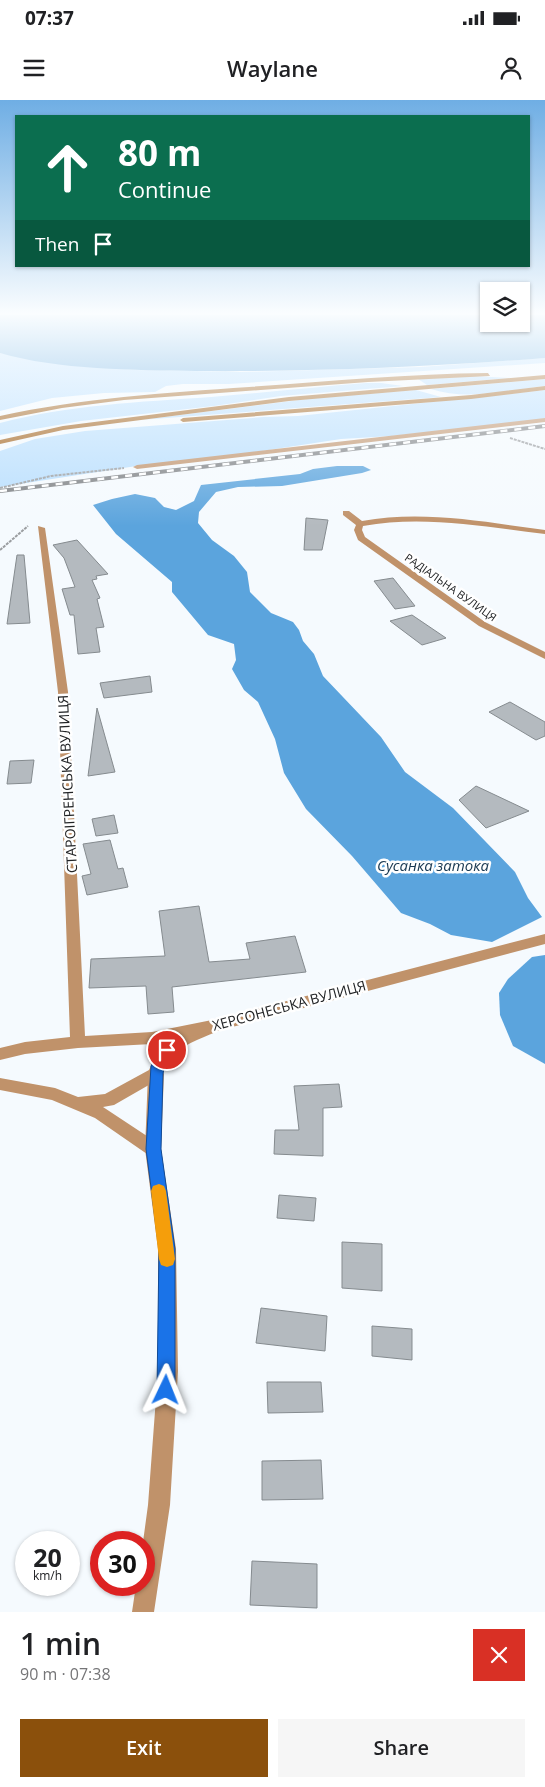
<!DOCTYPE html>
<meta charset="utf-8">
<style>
:root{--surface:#fff;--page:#f6f6f6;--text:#202124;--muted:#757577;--accent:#8b500c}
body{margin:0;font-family:"Open Sans",sans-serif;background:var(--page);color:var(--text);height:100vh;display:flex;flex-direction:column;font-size:19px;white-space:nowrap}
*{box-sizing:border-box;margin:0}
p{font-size:16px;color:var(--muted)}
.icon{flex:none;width:28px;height:28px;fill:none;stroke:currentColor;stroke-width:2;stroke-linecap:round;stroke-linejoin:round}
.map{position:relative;height:1512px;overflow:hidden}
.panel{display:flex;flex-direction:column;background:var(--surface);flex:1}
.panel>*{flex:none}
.guide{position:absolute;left:15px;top:15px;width:515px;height:152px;border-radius:0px;box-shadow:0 1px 4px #0004;background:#0b6e4f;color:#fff;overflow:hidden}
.fabs{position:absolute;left:480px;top:182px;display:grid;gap:10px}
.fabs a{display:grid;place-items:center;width:50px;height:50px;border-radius:0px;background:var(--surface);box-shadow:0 1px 4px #0004;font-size:25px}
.speed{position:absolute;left:15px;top:1431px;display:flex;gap:10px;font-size:25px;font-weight:700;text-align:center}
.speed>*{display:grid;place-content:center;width:65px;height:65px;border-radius:50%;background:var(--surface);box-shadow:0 1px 4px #0004;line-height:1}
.speed small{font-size:12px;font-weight:400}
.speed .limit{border:8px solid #d22;background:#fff;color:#111}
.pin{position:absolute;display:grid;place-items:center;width:42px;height:42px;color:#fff;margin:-21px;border:2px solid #fff;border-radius:50%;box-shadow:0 1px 5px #0007}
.me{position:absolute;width:55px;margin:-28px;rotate:2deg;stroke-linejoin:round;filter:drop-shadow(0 0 4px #0008)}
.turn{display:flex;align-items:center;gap:18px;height:105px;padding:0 20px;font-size:22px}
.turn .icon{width:65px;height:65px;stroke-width:2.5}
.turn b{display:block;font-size:35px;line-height:42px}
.then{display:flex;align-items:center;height:48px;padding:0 20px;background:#0003;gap:10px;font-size:19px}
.round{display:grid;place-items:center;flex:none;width:52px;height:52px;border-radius:0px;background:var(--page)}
.head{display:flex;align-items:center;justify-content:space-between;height:85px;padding:0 20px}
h1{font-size:30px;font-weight:600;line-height:38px}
.action{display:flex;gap:10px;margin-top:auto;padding:10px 20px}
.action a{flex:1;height:58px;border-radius:0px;background:var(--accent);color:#fff;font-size:20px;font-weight:600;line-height:58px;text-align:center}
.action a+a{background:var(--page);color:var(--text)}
.status{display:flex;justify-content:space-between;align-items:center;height:35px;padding:0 25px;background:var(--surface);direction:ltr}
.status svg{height:14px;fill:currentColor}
header{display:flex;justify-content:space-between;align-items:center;height:65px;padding:0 20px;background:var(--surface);font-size:22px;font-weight:600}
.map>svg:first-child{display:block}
</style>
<div class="status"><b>07:37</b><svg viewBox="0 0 49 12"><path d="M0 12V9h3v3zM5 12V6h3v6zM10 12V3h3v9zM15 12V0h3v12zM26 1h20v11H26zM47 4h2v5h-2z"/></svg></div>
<header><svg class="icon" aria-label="menu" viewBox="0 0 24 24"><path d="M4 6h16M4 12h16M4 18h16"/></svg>Waylane<svg class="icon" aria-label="person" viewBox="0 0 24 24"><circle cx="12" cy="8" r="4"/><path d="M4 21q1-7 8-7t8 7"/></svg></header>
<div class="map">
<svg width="545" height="1512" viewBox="0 0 545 1512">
<rect width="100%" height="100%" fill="#f5fafe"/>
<g fill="#b8defe">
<polygon points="0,253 57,263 136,270 241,272 420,267 545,258 545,263 229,284 183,284 166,286 155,292 104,293 52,298 0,311"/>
<polygon points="474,276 511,278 427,285 418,279"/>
<path d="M545,279v7c-36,4 -78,15 -114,3z"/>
<path d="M366,283h15l22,3 -122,10 -67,10 -133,15 -81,14v-12c69,-18 139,-21 211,-26 51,-4 103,-10 155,-14z"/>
<polygon points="416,290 441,297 140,320 315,298"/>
<polygon points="545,290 545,319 392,336 341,339 243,354 143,365 0,387 0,351 35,339 85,331 264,317 298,316"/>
</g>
<g fill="#5ba4dd">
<path d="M0,215h489v9h32v-9h24v43c-116,9 -233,14 -349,13 -61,-1 -138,-1 -196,-18z"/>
<polygon points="337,366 363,366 371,370 362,373 282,386 238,387 216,392 199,412 198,423 212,440 234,456 247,472 250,492 271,513 293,522 299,530 303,541 314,554 323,576 381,637 405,672 453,708 515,772 528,798 542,817 492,842 451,835 430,824 401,813 352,756 306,709 284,673 275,639 258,602 244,590 232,569 236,560 234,544 208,535 172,492 172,482 116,434 93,405 112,399 135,394 155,398 164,407 176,410 194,401 201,385 300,374 313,369"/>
<polygon points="545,855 545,964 513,946 500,915 499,893 508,879 532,857"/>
</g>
<g fill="#b4babf" stroke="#858b8f">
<polygon points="306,418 328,420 322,450 304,450"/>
<polygon points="77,440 108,474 96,476 97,479 92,480 100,498 97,499 104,527 96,528 100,552 78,554 74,515 70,515 62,489 75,487 64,458 53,445"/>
<polygon points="17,455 24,455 30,523 7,524"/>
<polygon points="393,478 415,506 395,509 374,481"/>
<polygon points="412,515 446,538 422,545 390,521"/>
<polygon points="150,576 152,592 104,598 100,583"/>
<polygon points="510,602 545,622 545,636 536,640 489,612"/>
<polygon points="97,608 115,672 88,676"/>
<polygon points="34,660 31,683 7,684 10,661"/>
<polygon points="476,686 529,711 486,728 459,700"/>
<polygon points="114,715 118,733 96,736 92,719"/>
<polygon points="110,740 118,769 123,768 128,787 87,795 82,776 91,774 83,744"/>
<polygon points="199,806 209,862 250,859 246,843 295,836 306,872 172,887 174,912 148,914 146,886 89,888 91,859 165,856 159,811"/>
<polygon points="339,984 342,1007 323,1008 323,1056 274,1054 275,1030 299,1030 294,986"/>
<polygon points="279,1095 316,1098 314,1121 277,1118"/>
<polygon points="342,1142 382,1144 382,1191 342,1188"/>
<polygon points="261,1208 327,1216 325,1251 256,1243"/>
<polygon points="372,1226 412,1229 412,1260 372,1256"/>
<polygon points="267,1282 321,1282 323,1312 268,1313"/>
<polygon points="321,1360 323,1399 262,1400 262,1361"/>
<polygon points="252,1461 317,1464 317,1508 250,1505"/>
</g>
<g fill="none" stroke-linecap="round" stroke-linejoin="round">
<g stroke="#9a9da0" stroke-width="2" stroke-dasharray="3 1" stroke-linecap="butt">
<polyline points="510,338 545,349"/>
<polyline points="0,388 51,376 124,368"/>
<polyline points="0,450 28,426"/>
</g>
<path fill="#c0926a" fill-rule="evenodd" d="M211,922l5,2 2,4 -2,4c-16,7 -36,13 -47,28 -4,5 -5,12 -8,18l-47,27 -11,2 56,37 2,5 -2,5 -6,2 -6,-2 -52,-36 -43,-18 -52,-10v-12l55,10 23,9 27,-3 44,-24 9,-18 13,-12z"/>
<g fill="#c0926a" fill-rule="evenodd">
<polygon points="545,318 545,322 137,369 133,367 137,365"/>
<path d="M343,411h6l13,10c61,-11 122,1 183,9v4c-60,-7 -121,-19 -182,-8l-1,4 3,7 120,85 60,30v7l-66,-33 -121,-86 -4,-10 2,-5 -13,-10z"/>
<polygon points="38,426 45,428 68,592 85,936 152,932 217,919 545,834 545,844 217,931 152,944 78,948 25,954 0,960 0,948 25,942 70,937 58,592"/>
<polygon points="156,968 161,970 164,974 161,1049 176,1149 178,1271 170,1405 154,1512 132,1512 136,1485 144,1485 143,1442 148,1405 158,1271 158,1149 145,1049 148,974 151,970"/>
</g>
<g fill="#a05e16" fill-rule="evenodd">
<path d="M488,273l2,3 -122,6 -244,18 -62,8 -62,12v-4c82,-18 165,-23 249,-29 80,-6 159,-13 239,-14z"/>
<polygon points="545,275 545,279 289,301 63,330 0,344 0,340 63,326 289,297"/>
<polygon points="545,286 545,290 471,299 183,322 180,320 183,318 471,295"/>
</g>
<g stroke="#7e8184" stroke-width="4">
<polyline id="rail" points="0,391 545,326"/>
</g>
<use href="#rail" stroke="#fff" stroke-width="2.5" stroke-dasharray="7" stroke-linecap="butt"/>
</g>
<linearGradient id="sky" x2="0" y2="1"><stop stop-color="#6faee4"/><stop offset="0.5" stop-color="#fafdff"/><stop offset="1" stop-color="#fafdff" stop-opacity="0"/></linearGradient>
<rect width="545" height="426" fill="url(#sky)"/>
<polygon fill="#1a73e8" stroke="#114b97" points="167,944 172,946 174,950 164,967 163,974 161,1049 175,1149 175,1290 173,1296 166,1299 160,1296 157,1290 159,1149 146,1049 151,966 163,946"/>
<polygon fill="#f59e0b" points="159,1084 164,1086 166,1091 175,1159 173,1165 167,1167 161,1165 159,1159 151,1091 153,1086"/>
<g text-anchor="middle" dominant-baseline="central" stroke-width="5" stroke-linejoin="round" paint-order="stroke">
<g font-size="11" fill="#222426" stroke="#fff">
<text transform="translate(451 487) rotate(35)">РАДІАЛЬНА ВУЛИЦЯ</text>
</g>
<g font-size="14" fill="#222426" stroke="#fff">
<text transform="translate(67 684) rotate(-93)">СТАРОІГРЕНСЬКА ВУЛИЦЯ</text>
<text transform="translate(289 905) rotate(-15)">ХЕРСОНЕСЬКА ВУЛИЦЯ</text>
</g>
<g font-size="15" font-style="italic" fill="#193851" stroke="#fff">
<text x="433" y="765">Сусанка затока</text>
</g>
</g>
</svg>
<div class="fabs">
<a><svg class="icon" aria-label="layers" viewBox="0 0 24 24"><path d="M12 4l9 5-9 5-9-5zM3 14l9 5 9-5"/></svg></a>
</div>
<div class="speed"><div>20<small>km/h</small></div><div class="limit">30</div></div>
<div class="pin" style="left:167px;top:950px;background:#d93025"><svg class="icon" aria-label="arrive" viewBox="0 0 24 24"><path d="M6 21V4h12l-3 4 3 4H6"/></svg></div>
<svg class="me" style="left:166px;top:1290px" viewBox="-20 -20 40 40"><path d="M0-17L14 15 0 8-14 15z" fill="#1a73e8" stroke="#fff" stroke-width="4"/></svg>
<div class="guide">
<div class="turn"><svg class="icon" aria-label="ahead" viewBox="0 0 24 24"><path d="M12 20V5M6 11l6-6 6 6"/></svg><div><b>80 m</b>Continue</div></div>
<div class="then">Then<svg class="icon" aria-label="arrive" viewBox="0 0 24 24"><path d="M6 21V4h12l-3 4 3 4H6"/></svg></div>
</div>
</div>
<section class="panel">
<div class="head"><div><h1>1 min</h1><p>90 m · 07:38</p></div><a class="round" style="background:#d93025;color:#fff"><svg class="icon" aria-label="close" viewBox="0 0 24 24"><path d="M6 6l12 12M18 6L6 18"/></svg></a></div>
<div class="action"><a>Exit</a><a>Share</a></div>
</section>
